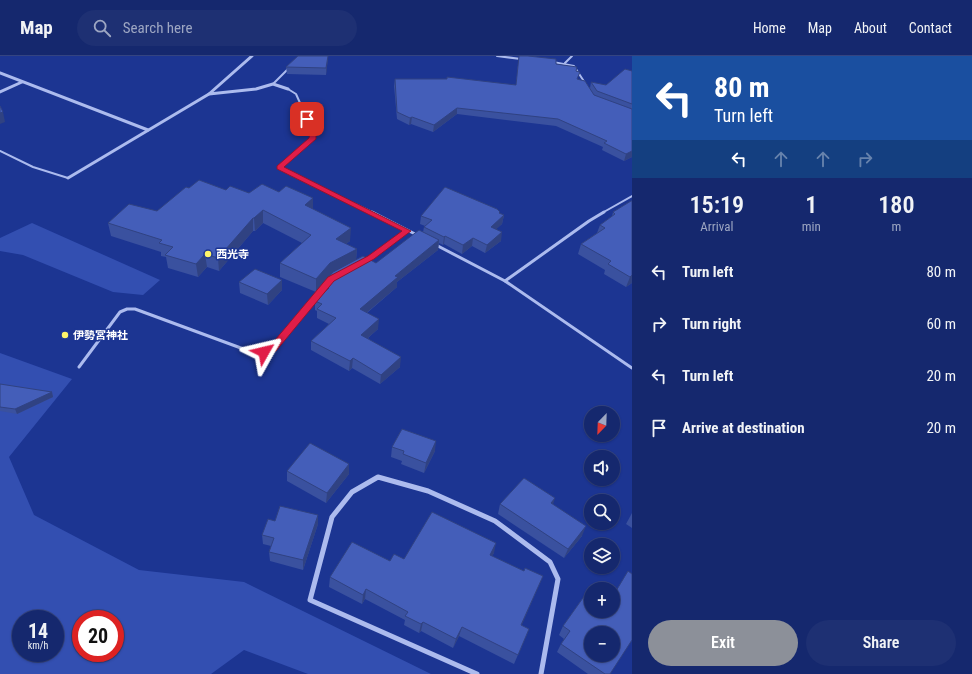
<!DOCTYPE html>
<meta charset="utf-8">
<style>
:root{--surface:#15286e;--page:#1e3073;--text:#f1f3f6;--muted:#9da6c2;--line:#344481;--accent:#8c9099}
body{margin:0;font-family:"Roboto Condensed","Noto Sans JP",sans-serif;background:var(--page);color:var(--text);height:100vh;display:flex;flex-direction:column;font-size:15px;white-space:nowrap}
*{box-sizing:border-box;margin:0}
p{font-size:13px;color:var(--muted)}
.icon{flex:none;width:22px;height:22px;fill:none;stroke:currentColor;stroke-width:2;stroke-linecap:round;stroke-linejoin:round}
.map{position:relative;flex:1;overflow:hidden}
.details{display:flex;flex-direction:column;background:var(--surface);width:340px}
.details>*{flex:none}
.top-card{background:#1a4fa0;color:#fff;overflow:hidden}
.needle{width:26px;rotate:203deg}
.tools{position:absolute;left:584px;top:350px;display:grid;gap:8px}
.tools a{display:grid;place-items:center;width:36px;height:36px;border-radius:50%;background:var(--surface);box-shadow:0 1px 3px #0004,0 0 0 1px var(--line);font-size:20px}
.speed{position:absolute;left:12px;top:554px;display:flex;gap:8px;font-size:20px;font-weight:700;text-align:center}
.speed>*{display:grid;place-content:center;width:52px;height:52px;border-radius:50%;background:var(--surface);box-shadow:0 1px 3px #0004,0 0 0 1px var(--line);line-height:1}
.speed small{font-size:10px;font-weight:400}
.speed .limit{border:6px solid #d22;background:#fff;color:#111}
.pin{position:absolute;display:grid;place-items:center;width:34px;height:34px;color:#fff;margin:-17px;border-radius:8px;box-shadow:0 2px 6px #0006}
.me{position:absolute;width:44px;margin:-22px;rotate:53deg;stroke-linejoin:round;filter:drop-shadow(0 0 3px #0008)}
.turn{display:flex;align-items:center;gap:14px;height:84px;padding:0 16px;font-size:18px}
.turn .icon{width:52px;height:52px;stroke-width:2.5}
.turn b{display:block;font-size:28px;line-height:34px}
.lanes{display:flex;align-items:center;height:38px;padding:0 16px;background:#0003;justify-content:center;gap:20px;direction:ltr}
.lanes .off{opacity:.35}
.eta{display:flex;justify-content:space-evenly;align-items:center;height:68px;text-align:center}
.eta b{font-size:24px;font-weight:600;line-height:28px}
.primary-button{display:flex;gap:8px;margin-top:auto;padding:8px 16px}
.primary-button a{flex:1;height:46px;border-radius:24px;background:var(--accent);color:#fff;font-size:16px;font-weight:600;line-height:46px;text-align:center}
.primary-button a+a{background:var(--page);color:var(--text)}
ul{padding:0;list-style:none}
li{display:flex;align-items:center;gap:12px;height:52px;padding:0 16px}
li div{flex:1}
li b{display:block;font-size:15px}
li em{font-style:normal}
header{display:flex;align-items:center;gap:24px;box-sizing:border-box;height:56px;padding:0 20px;background:var(--surface);border-bottom:1px solid var(--line)}
header strong{font-size:19px}
nav{display:flex;gap:22px;margin-inline-start:auto;font-size:14px}
.search{width:280px;height:36px;background:var(--page);display:flex;align-items:center;gap:10px;box-sizing:border-box;padding:0 14px;border-radius:22px;color:var(--muted);font-size:15px}
main{display:flex;flex:1;min-height:0}
.map>svg:first-child{display:block}
</style>
<header>
<strong>Map</strong>
<div class="search"><svg class="icon" aria-label="search" viewBox="0 0 24 24"><circle cx="10" cy="10" r="6"/><path d="M15 15l6 6"/></svg>Search here</div>
<nav><a>Home</a><a>Map</a><a>About</a><a>Contact</a></nav>
</header>
<main>
<div class="map">
<svg width="632" height="618" viewBox="0 0 632 618">
<rect width="100%" height="100%" fill="#1c3592"/>
<g fill="#334fb1" fill-rule="evenodd">
<polygon points="32,167 160,224 143,239 113,236 23,199 0,195 0,182"/>
<path d="M0,297l72,26 -63,78 25,58 105,55 105,12 187,92h-123l-64,-24 -33,24h-211zM21,563h34v34h-34zM81,563h34v34h-34z"/>
</g>
<g fill="none" stroke-linecap="round" stroke-linejoin="round">
<g stroke="#acbbee" stroke-width="2">
<polyline points="497,0 521,3"/>
<polyline points="553,6 574,10 585,27"/>
<polyline points="565,7 572,0"/>
<polyline points="273,28 289,12"/>
<polyline points="288,33 296,38 313,76 312,83 279,112 374,157"/>
<polyline points="0,95 33,111 68,122"/>
<polyline points="602,157 632,140"/>
</g>
<g stroke="#acbbee" stroke-width="3">
<polyline points="372,156 417,179"/>
<polyline points="436,189 505,225 632,312"/>
<polyline points="367,204 407,175"/>
<polyline points="505,225 589,165 604,156"/>
<polyline points="79,311 120,256 127,253 135,253 249,295 264,296 273,292 324,232"/>
</g>
<g stroke="#acbbee" stroke-width="3">
<polyline points="0,17 148,74"/>
<polyline points="0,36 22,26"/>
<polyline points="209,38 252,0"/>
<polyline points="68,122 209,38 256,33 273,28 288,33"/>
</g>
<polyline stroke="#acbbee" stroke-width="5" points="477,618 310,544 332,461 352,436 378,421 428,435 495,465 550,506 558,523 541,618"/>
</g>
<g fill="#3a519f">
<polygon points="298,0 328,0 326,19 287,18 286,11"/>
<polygon points="519,0 556,8 576,15 578,23 590,32 591,26 606,29 632,15 632,101 624,105 602,94 603,91 556,70 457,58 433,76 411,68 409,69 397,63 394,30 395,23 516,29"/>
<polygon points="189,132 226,134 249,137 313,153 350,185 346,188 357,193 356,204 376,207 423,176 424,171 425,170 420,168 421,160 500,156 500,158 504,159 502,168 496,173 501,185 485,197 472,190 462,198 444,188 443,189 439,187 438,194 397,226 397,231 367,257 378,273 368,282 400,311 380,328 352,312 349,315 311,294 311,285 329,268 317,262 317,255 315,254 315,245 322,238 322,229 316,236 280,221 280,207 302,187 263,167 255,175 253,175 219,215 207,211 198,221 168,212 166,201 161,200 161,196 111,180 108,167 157,155"/>
<polygon points="631,145 632,227 626,231 604,218 605,214 578,198 581,188 597,177 600,169 612,160 613,156"/>
<polygon points="282,224 282,234 268,249 240,237 239,226"/>
<polygon points="0,328 52,336 53,341 17,358 0,355"/>
<polygon points="392,391 435,395 424,417 401,408 402,405 391,401"/>
<polygon points="349,408 349,418 326,447 287,425 287,415"/>
<polygon points="500,448 553,448 582,480 564,502 498,458"/>
<polygon points="632,457 632,472 626,468"/>
<polygon points="318,459 318,468 303,514 270,505 269,496 271,490 263,488 262,479 275,465"/>
<polygon points="494,497 492,500 524,515 543,520 521,569 529,573 514,608 459,580 453,592 421,575 419,577 404,569 405,564 365,543 362,548 329,531 330,521 390,505 404,503"/>
<polygon points="590,532 610,618 588,618 557,596 561,588 564,583 559,579 563,570"/>
</g>
<g fill="#304282">
<polygon points="328,0 328,3 326,19 326,12"/>
<polygon points="457,52 457,58 433,76 434,69"/>
<polygon points="3,56 5,66 0,68 0,57"/>
<polygon points="412,61 411,68 409,69 410,62"/>
<polygon points="632,95 632,101 624,105 626,98"/>
<polygon points="313,142 313,155 305,149"/>
<polygon points="263,154 263,167 255,175 254,162"/>
<polygon points="504,159 502,168 490,179 491,171"/>
<polygon points="253,162 253,175 219,215 218,202"/>
<polygon points="351,172 350,185 335,196 336,183"/>
<polygon points="502,176 501,185 485,197 487,189"/>
<polygon points="445,180 444,188 443,189 444,181"/>
<polygon points="473,182 472,190 462,198 463,189"/>
<polygon points="439,184 438,194 397,226 397,231 359,263 360,253 395,220"/>
<polygon points="357,193 356,206 329,220 316,236 316,223 330,207"/>
<polygon points="205,198 207,211 198,221 196,208"/>
<polygon points="632,219 632,227 626,231 630,221"/>
<polygon points="282,224 282,234 268,249 267,238"/>
<polygon points="379,263 378,273 361,288 361,279"/>
<polygon points="401,301 400,311 380,328 381,319"/>
<polygon points="353,302 352,312 349,315 350,305"/>
<polygon points="52,336 53,341 17,358 15,353"/>
<polygon points="436,385 435,395 424,417 426,407"/>
<polygon points="349,408 349,418 326,447 327,437"/>
<polygon points="555,442 552,452 551,447"/>
<polygon points="318,459 318,468 303,514 303,504"/>
<polygon points="586,470 582,480 564,502 568,493"/>
<polygon points="496,487 494,497 488,508 490,499"/>
<polygon points="543,520 539,529 518,578 521,569"/>
<polygon points="366,533 365,543 362,548 363,539"/>
<polygon points="423,566 421,575 419,577 421,568"/>
<polygon points="462,571 459,580 453,592 456,583"/>
</g>
<g fill="#445eb9" stroke="#304282" fill-rule="evenodd">
<polygon points="298,0 328,0 326,12 286,11"/>
<polygon points="519,0 528,0 556,3 556,8 577,11 576,15 580,16 577,23 585,25 594,39 632,53 632,95 626,98 604,87 607,85 558,63 457,52 434,69 412,61 410,62 397,56 395,23 447,23 447,21 516,29"/>
<polygon points="625,13 632,15 632,48 597,35 591,26 606,29"/>
<polygon points="0,50 3,56 0,57"/>
<polygon points="199,124 226,134 230,130 249,137 262,128 279,136 286,130 313,142 305,149 351,172 336,183 357,193 330,207 316,223 280,207 311,179 263,154 254,162 253,162 218,202 205,198 196,208 165,199 173,191 159,187 162,184 108,167 129,148 157,155 186,131 189,132"/>
<polygon points="445,131 497,153 500,156 499,157 504,159 491,171 502,176 487,189 473,182 463,189 445,180 444,181 424,171 432,164 421,160"/>
<polygon points="631,145 632,145 632,219 630,221 608,208 611,205 581,188 605,172 600,169 615,158 613,156"/>
<polygon points="419,174 439,184 395,220 398,221 360,253 379,263 361,279 401,301 381,319 353,302 350,305 311,285 336,262 317,253 322,248 315,245 329,232 322,229 333,216 363,200 376,207"/>
<polygon points="255,213 282,224 267,238 239,226"/>
<polygon points="0,328 52,336 15,353 0,351"/>
<polygon points="402,373 436,385 426,407 403,398 404,395 392,391"/>
<polygon points="310,387 349,408 327,437 287,415"/>
<polygon points="524,422 555,442 551,447 586,470 568,493 500,448"/>
<polygon points="280,450 318,459 303,504 269,496 274,482 262,479 268,463 275,465"/>
<polygon points="432,456 496,487 490,499 524,515 525,512 543,520 521,569 529,573 518,599 462,571 456,583 423,566 421,568 405,560 408,556 366,533 363,539 330,521 352,486 390,505 394,498 404,503"/>
<path d="M628,515l4,3v66l-22,34h-5l-44,-30 9,-13 -7,-5 27,-38 2,1h-1v22h22v-15zM591,577h22v22h-22z"/>
</g>
<polygon fill="#e11d48" stroke="#92132f" points="305,62 311,63 316,76 316,83 284,111 411,175 374,203 334,225 276,295 264,300 261,299 259,296 261,294 270,290 328,221 368,200 402,175 277,113 277,110 309,82 310,76 304,63"/>
<g fill="#fef56a" stroke="#1c3592" stroke-width="1.5">
<circle cx="208" cy="198" r="4"/>
<circle cx="65" cy="279" r="4"/>
</g>
<g text-anchor="middle" dominant-baseline="central" stroke-width="3" stroke-linejoin="round" paint-order="stroke">
<g font-size="11" font-weight="bold" fill="#fff" stroke="#1c3592" text-anchor="start">
<text x="216" y="198">西光寺</text>
<text x="73" y="279">伊勢宮神社</text>
</g>
</g>
</svg>
<div class="tools">
<a><svg class="needle" viewBox="-14 -14 28 28"><path d="M0-13l5 13h-10z" fill="#e53935"/><path d="M0 13l5-13h-10z" fill="#9da6c2"/></svg></a>
<a><svg class="icon" aria-label="sound" viewBox="0 0 24 24"><path d="M4 9h4l5-4v14l-5-4H4zM17 9q2 3 0 6"/></svg></a>
<a><svg class="icon" aria-label="search" viewBox="0 0 24 24"><circle cx="10" cy="10" r="6"/><path d="M15 15l6 6"/></svg></a>
<a><svg class="icon" aria-label="layers" viewBox="0 0 24 24"><path d="M12 4l9 5-9 5-9-5zM3 14l9 5 9-5"/></svg></a>
<a>+</a>
<a>−</a>
</div>
<div class="speed"><div>14<small>km/h</small></div><div class="limit">20</div></div>
<div class="pin" style="left:307px;top:63px;background:#d93025"><svg class="icon" aria-label="arrive" viewBox="0 0 24 24"><path d="M6 21V4h12l-3 4 3 4H6"/></svg></div>
<svg class="me" style="left:264px;top:296px" viewBox="-20 -20 40 40"><path d="M0-17L14 15 0 8-14 15z" fill="#e11d48" stroke="#fff" stroke-width="4"/></svg>
</div>
<section class="details">
<div class="top-card">
<div class="turn"><svg class="icon" aria-label="left" viewBox="0 0 24 24"><path d="M17 20v-9H6M10 6l-5 5 5 5"/></svg><div><b>80 m</b>Turn left</div></div>
<div class="lanes"><svg class="icon" aria-label="left" viewBox="0 0 24 24"><path d="M17 20v-9H6M10 6l-5 5 5 5"/></svg><svg class="icon off" aria-label="ahead" viewBox="0 0 24 24"><path d="M12 20V5M6 11l6-6 6 6"/></svg><svg class="icon off" aria-label="ahead" viewBox="0 0 24 24"><path d="M12 20V5M6 11l6-6 6 6"/></svg><svg class="icon off" aria-label="right" viewBox="0 0 24 24"><path d="M7 20v-9h11M14 6l5 5-5 5"/></svg></div>
</div>
<div class="eta">
<div><b>15:19</b><p>Arrival</p></div>
<div><b>1</b><p>min</p></div>
<div><b>180</b><p>m</p></div>
</div>
<ul>
<li><svg class="icon" aria-label="left" viewBox="0 0 24 24"><path d="M17 20v-9H6M10 6l-5 5 5 5"/></svg><div><b>Turn left</b></div><em>80 m</em></li>
<li><svg class="icon" aria-label="right" viewBox="0 0 24 24"><path d="M7 20v-9h11M14 6l5 5-5 5"/></svg><div><b>Turn right</b></div><em>60 m</em></li>
<li><svg class="icon" aria-label="left" viewBox="0 0 24 24"><path d="M17 20v-9H6M10 6l-5 5 5 5"/></svg><div><b>Turn left</b></div><em>20 m</em></li>
<li><svg class="icon" aria-label="arrive" viewBox="0 0 24 24"><path d="M6 21V4h12l-3 4 3 4H6"/></svg><div><b>Arrive at destination</b></div><em>20 m</em></li>
</ul>
<div class="primary-button"><a>Exit</a><a>Share</a></div>
</section>
</main>
